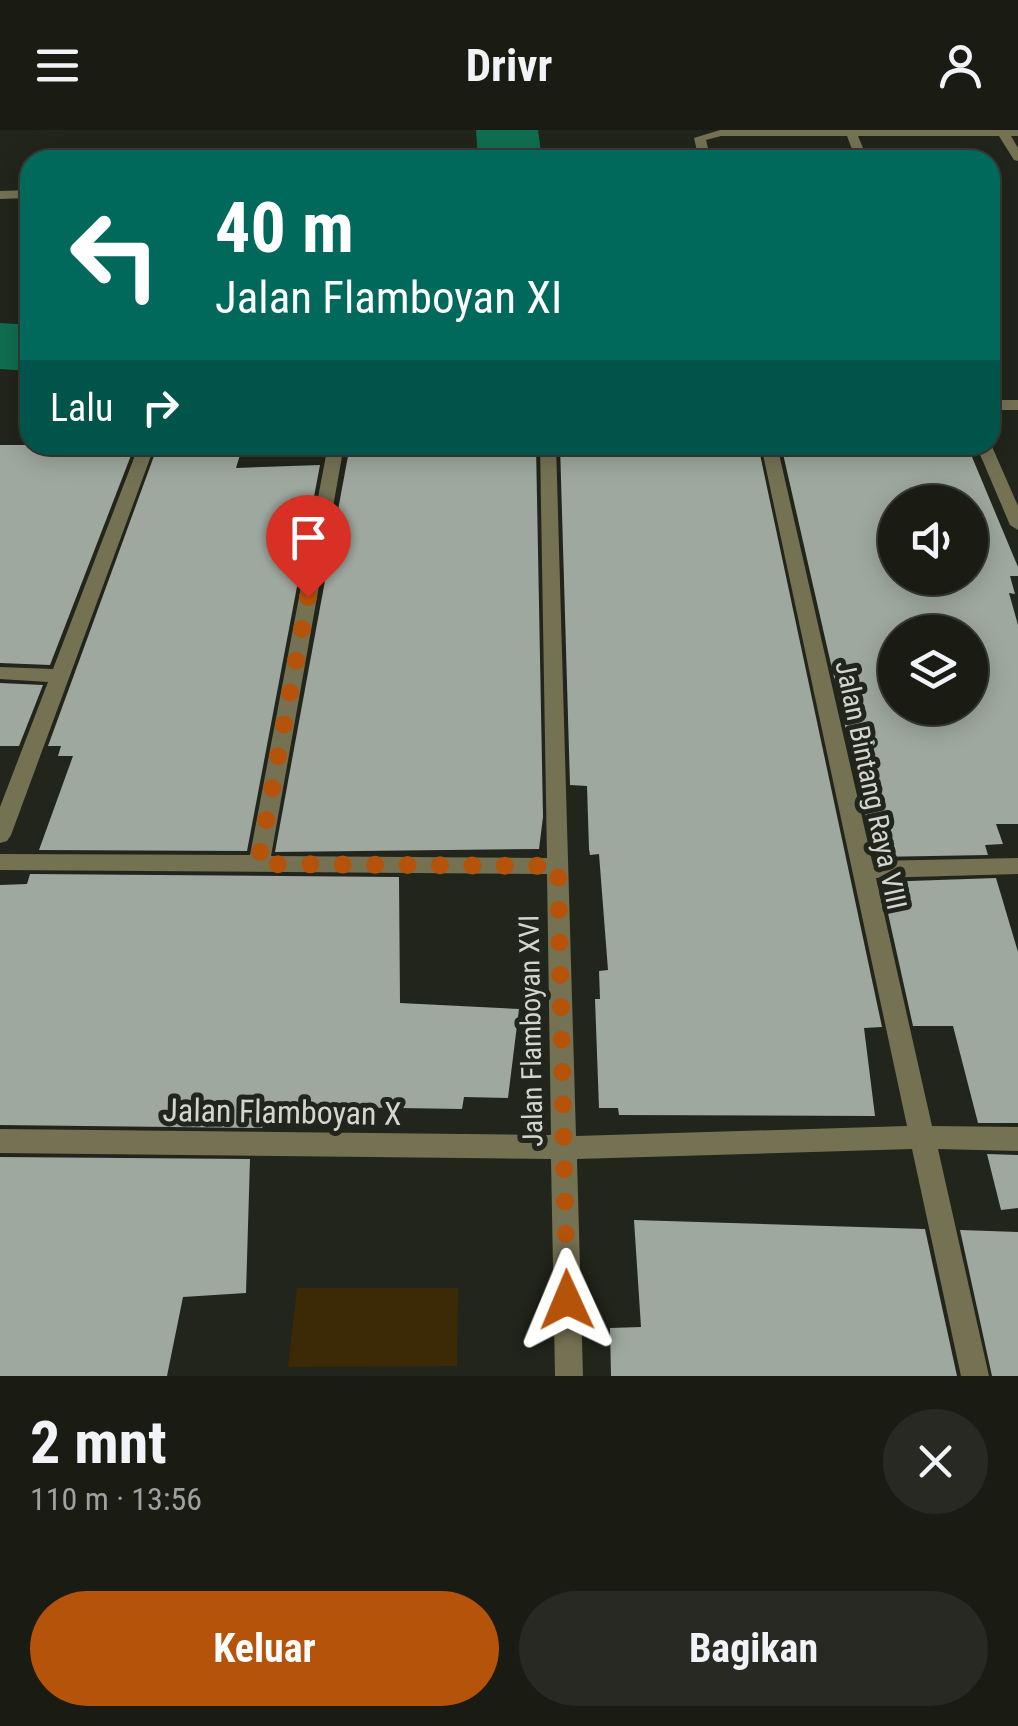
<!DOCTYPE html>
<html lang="id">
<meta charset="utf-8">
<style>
:root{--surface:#1a1c14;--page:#272922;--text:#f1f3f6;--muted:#9fa1a0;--line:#383a34;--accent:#b45309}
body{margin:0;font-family:"Roboto Condensed",sans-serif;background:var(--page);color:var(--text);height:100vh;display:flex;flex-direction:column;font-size:38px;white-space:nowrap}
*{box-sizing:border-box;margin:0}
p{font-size:32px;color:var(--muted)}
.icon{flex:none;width:55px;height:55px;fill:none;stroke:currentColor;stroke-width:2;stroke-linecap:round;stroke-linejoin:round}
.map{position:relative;height:1246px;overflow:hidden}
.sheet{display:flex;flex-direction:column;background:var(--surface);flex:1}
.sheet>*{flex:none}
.hud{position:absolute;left:20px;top:20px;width:980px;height:305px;border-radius:30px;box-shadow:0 5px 25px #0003,0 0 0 2px var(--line);background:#00695c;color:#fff;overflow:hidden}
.controls{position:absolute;left:878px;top:355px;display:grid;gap:20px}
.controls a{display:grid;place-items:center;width:110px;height:110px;border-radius:50%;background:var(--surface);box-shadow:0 5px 25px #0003,0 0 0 2px var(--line);font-size:50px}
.pin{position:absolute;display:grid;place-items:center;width:85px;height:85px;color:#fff;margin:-102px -42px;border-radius:50% 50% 50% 0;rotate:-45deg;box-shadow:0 0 10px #0007}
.pin .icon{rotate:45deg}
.me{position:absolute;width:110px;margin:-55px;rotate:359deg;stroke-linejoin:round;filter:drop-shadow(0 0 8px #0008)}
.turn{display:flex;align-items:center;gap:35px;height:210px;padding:0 30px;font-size:45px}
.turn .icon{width:130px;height:130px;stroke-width:2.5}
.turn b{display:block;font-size:70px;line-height:85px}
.then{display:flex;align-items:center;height:95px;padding:0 30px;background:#0003;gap:20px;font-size:38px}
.round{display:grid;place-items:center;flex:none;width:105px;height:105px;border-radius:52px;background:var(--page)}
.headline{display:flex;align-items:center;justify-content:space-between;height:170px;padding:0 30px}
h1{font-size:60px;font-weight:700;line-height:75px}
.primary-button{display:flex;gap:20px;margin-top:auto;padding:20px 30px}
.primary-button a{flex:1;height:115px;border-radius:60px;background:var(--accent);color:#fff;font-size:40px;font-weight:700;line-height:115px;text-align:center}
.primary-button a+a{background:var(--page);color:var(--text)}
header{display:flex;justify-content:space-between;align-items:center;height:130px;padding:0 30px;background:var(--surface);font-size:45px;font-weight:700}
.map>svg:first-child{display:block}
</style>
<header><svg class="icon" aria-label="menu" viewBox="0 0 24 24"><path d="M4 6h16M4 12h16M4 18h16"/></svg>Drivr<svg class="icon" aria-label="person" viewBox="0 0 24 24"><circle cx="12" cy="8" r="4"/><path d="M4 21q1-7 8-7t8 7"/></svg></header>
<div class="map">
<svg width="1018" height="1246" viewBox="0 0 1018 1246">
<rect width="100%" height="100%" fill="#22251b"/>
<polygon fill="#3c2a06" points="297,1158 458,1158 457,1236 288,1237"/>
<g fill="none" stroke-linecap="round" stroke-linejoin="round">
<g fill="#106e50" fill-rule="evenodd">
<polygon points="476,0 538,0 542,30 478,30"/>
<polygon points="0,193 30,195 30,241 0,239"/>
</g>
</g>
<g fill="#9ea89e" fill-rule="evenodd">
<polygon points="0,315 135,315 50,535 0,533"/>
<polygon points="158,315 243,315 236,338 320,335 247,721 39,720 73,626 58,626 61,616 48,616"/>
<polygon points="350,315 536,315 543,687 539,719 275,722"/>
<polygon points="560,315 758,315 882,897 864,898 875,986 619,985 618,978 599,978 595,869 600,869 599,841 608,840 599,724 590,725 589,719 587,656 570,655"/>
<path d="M781,315h186l51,122v9h-8l5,18 -6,-1 9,32v199h-22l7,20 -18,1 3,10 -113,2zM895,372h75v76h-75zM895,502h75v76h-75z"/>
<polygon points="0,553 43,555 19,616 0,616"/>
<polygon points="30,744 399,747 400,873 519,879 508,968 464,967 462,979 273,976 262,998 0,995 0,755 27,754"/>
<polygon points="996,748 1018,822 1018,993 978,993 953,896 913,896 881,752"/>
<polygon points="987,1024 1018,1025 1018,1078 1001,1080"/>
<polygon points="0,1027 250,1029 246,1163 183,1167 167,1246 0,1246"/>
<polygon points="634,1090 925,1099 957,1246 611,1246 610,1198 641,1197"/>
<polygon points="960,1100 1018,1102 1018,1246 992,1246"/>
</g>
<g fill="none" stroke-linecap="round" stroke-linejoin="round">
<g fill="#757254" fill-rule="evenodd">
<polygon points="720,0 1018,0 1018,6 1011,6 1018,18 1018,31 1014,30 999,6 858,6 868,30 856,30 847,6 721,6 706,10 711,30 699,30 694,8"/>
<polygon points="30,60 30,68 0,69 0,61"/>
<rect x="990" y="270" width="28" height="10"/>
<polygon points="990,312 1018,376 1018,400 1010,395 976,315 990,315"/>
<polygon points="139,315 155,315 11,705 7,711 0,713 0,677 48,552 0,549 0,537 53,539"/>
<polygon points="328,315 344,315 271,726 547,728 540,315 556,315 576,1006 907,996 761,315 777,315 872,731 1018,728 1018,744 876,748 932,996 1018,997 1018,1021 938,1019 989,1246 961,1246 912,1019 577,1029 583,1246 555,1246 551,1029 0,1023 0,999 551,1005 547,744 0,740 0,724 250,725"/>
</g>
</g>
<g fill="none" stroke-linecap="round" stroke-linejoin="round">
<polyline stroke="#b45309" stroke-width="18" stroke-dasharray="0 32.4" points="308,467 258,734 558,736 567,1170"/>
</g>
<g text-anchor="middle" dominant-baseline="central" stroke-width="10" stroke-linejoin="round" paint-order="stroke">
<g font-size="28" fill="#d3d5cf" stroke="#22251b">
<text transform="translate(871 655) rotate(78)">Jalan Bintang Raya VIII</text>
<text transform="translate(531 901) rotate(-91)">Jalan Flamboyan XVI</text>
</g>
<g font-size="32" fill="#d3d5cf" stroke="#22251b">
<text transform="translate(282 982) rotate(1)">Jalan Flamboyan X</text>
</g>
</g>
</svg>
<div class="controls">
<a><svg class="icon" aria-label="sound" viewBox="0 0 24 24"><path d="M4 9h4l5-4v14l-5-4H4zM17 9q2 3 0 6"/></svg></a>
<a><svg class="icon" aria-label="layers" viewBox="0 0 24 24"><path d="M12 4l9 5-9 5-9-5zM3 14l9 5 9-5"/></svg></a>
</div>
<div class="pin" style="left:308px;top:467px;background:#d93025"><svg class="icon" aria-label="arrive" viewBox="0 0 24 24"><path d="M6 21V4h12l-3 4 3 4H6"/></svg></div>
<svg class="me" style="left:567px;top:1170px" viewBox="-20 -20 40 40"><path d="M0-17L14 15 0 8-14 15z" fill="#b45309" stroke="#fff" stroke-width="4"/></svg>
<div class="hud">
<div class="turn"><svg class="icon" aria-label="left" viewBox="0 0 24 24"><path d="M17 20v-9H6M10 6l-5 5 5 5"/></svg><div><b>40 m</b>Jalan Flamboyan XI</div></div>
<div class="then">Lalu<svg class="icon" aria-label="right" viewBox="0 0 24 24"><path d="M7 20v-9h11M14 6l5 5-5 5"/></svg></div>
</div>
</div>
<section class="sheet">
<div class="headline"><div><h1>2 mnt</h1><p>110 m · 13:56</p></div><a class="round"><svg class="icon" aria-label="close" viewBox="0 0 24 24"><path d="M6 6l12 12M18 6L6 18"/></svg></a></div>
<div class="primary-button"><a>Keluar</a><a>Bagikan</a></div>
</section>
